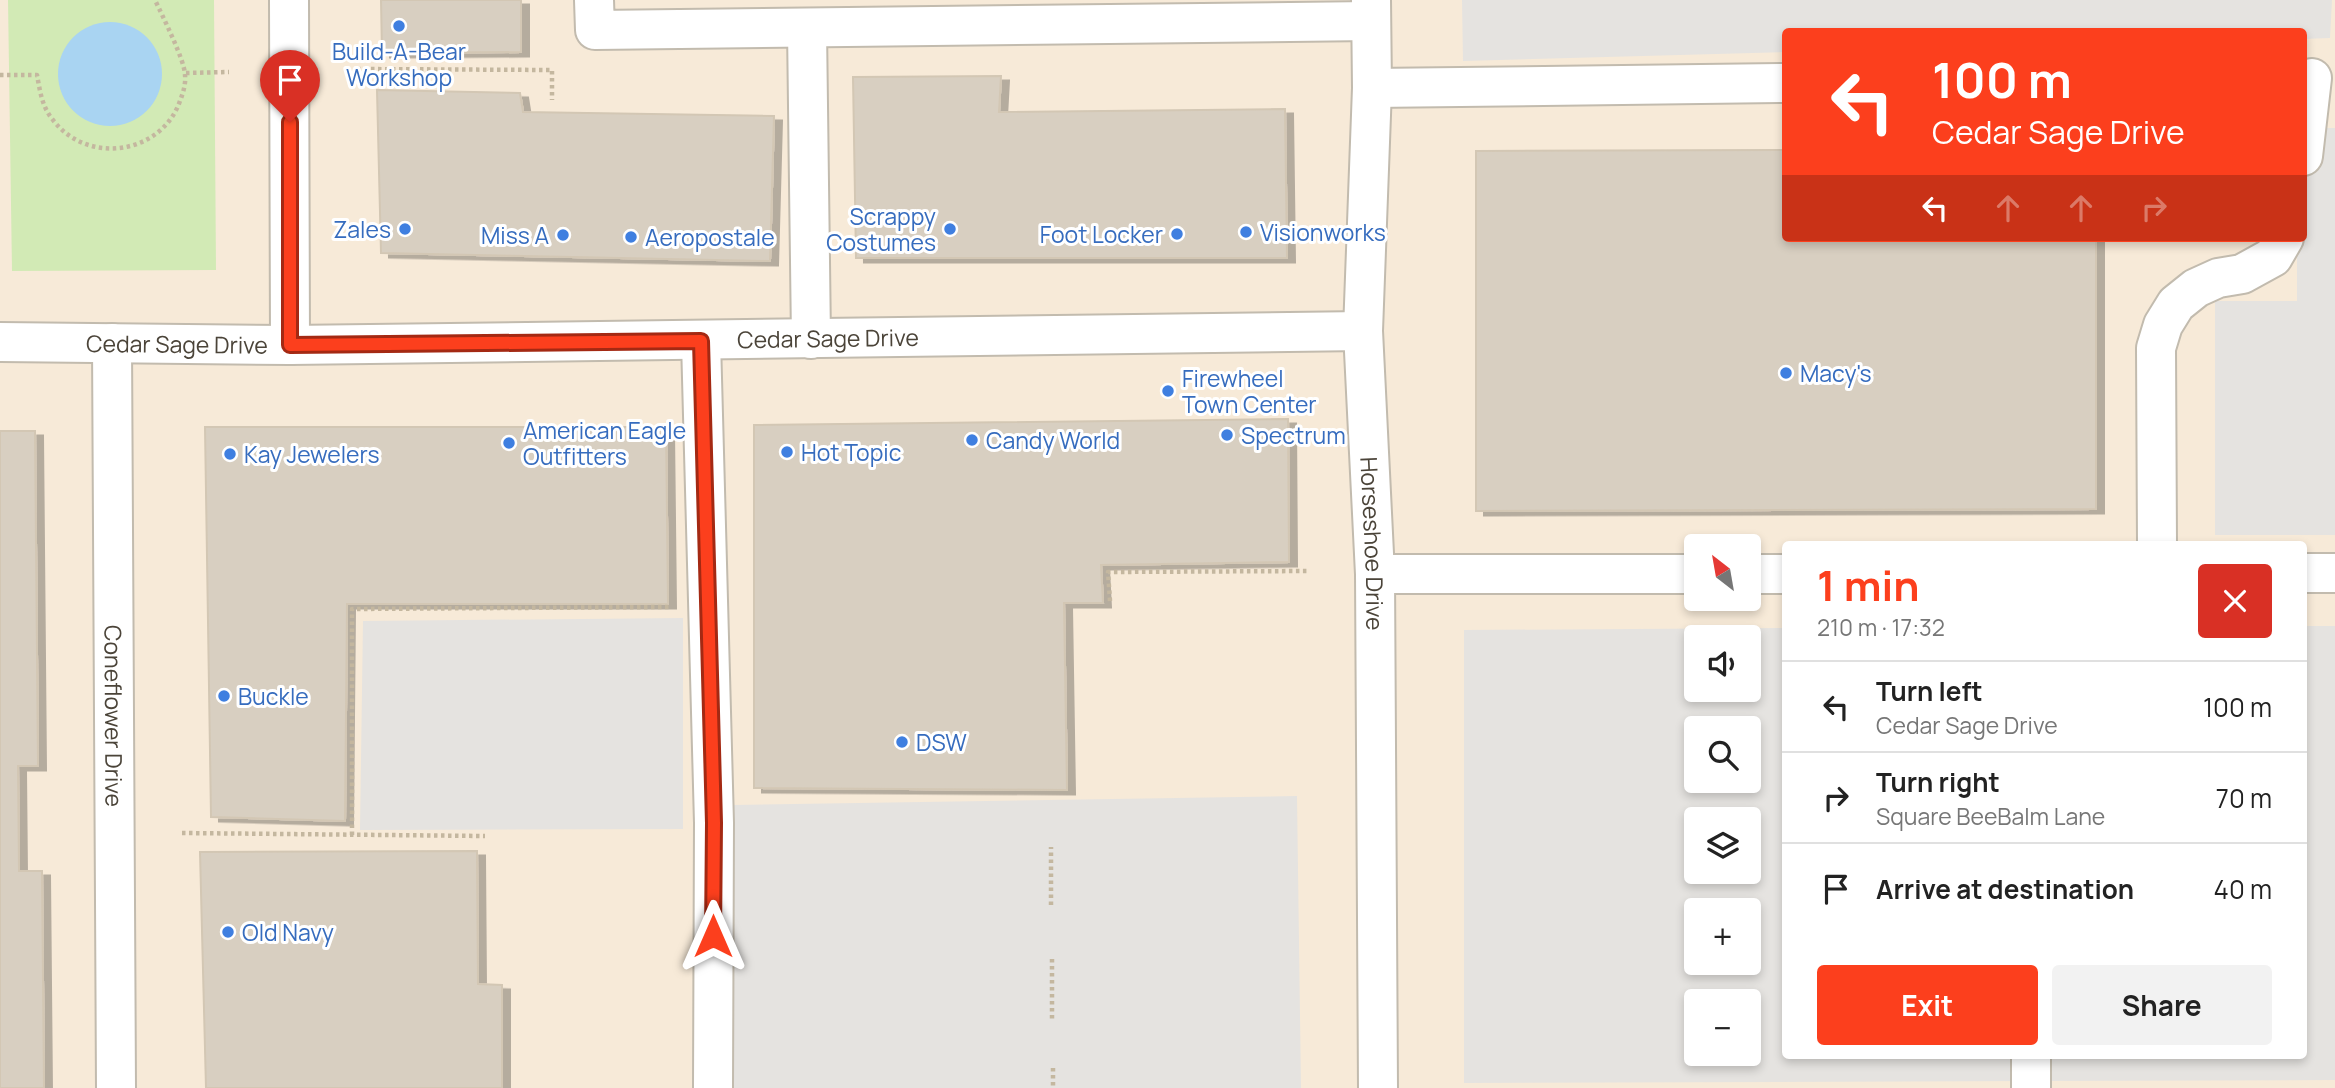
<!DOCTYPE html>
<meta charset="utf-8">
<style>
:root{--surface:#fff;--page:#f2f2f2;--text:#222;--muted:#767676;--line:#e0e0e0;--accent:#fc3f1d}
body{margin:0;font-family:Manrope,sans-serif;background:var(--page);color:var(--text);height:100vh;display:flex;flex-direction:column;font-size:26px;white-space:nowrap}
*{box-sizing:border-box;margin:0}
p{font-size:23px;color:var(--muted)}
.icon{flex:none;width:38px;height:38px;fill:none;stroke:currentColor;stroke-width:2;stroke-linecap:round;stroke-linejoin:round}
.map{position:relative;flex:1;overflow:hidden}
.panel{position:absolute;left:1782px;top:541px;width:525px;height:518px;display:flex;flex-direction:column;background:var(--surface);border-radius:7px;box-shadow:0 4px 10px #0003}
.panel>*{flex:none}
.top-card{position:absolute;left:1782px;top:28px;width:525px;height:214px;border-radius:7px;box-shadow:0 4px 10px #0003;background:#fc3f1d;color:#fff;overflow:hidden}
.needle{width:46px;rotate:329deg}
.buttons{position:absolute;left:1684px;top:534px;display:grid;gap:14px}
.buttons a{display:grid;place-items:center;width:77px;height:77px;border-radius:7px;background:var(--surface);box-shadow:0 4px 10px #0003;font-size:35px}
.pin{position:absolute;display:grid;place-items:center;width:60px;height:60px;color:#fff;margin:-72px -30px;border-radius:50% 50% 50% 0;rotate:-45deg;box-shadow:0 0 7px #0007}
.pin .icon{rotate:45deg}
.me{position:absolute;width:77px;margin:-38px;rotate:0deg;stroke-linejoin:round;filter:drop-shadow(0 0 5px #0008)}
.turn{display:flex;align-items:center;gap:24px;height:147px;padding:0 35px;font-size:32px}
.turn .icon{width:91px;height:91px;stroke-width:2.5}
.turn b{display:block;font-size:49px;line-height:60px}
.lanes{display:flex;align-items:center;height:66px;padding:0 35px;background:#0003;justify-content:center;gap:35px;direction:ltr}
.lanes .off{opacity:.35}
.round{display:grid;place-items:center;flex:none;width:74px;height:74px;border-radius:7px;background:var(--page)}
.headline{display:flex;align-items:center;justify-content:space-between;height:119px;padding:0 35px}
h1{font-size:42px;font-weight:700;line-height:52px;color:var(--accent)}
.cta{display:flex;gap:14px;margin-top:auto;padding:14px 35px}
.cta a{flex:1;height:80px;border-radius:7px;background:var(--accent);color:#fff;font-size:28px;font-weight:700;line-height:80px;text-align:center}
.cta a+a{background:var(--page);color:var(--text)}
ul{padding:0;list-style:none}
li{display:flex;align-items:center;gap:21px;height:91px;padding:0 35px;border-top:2px solid var(--line)}
li div{flex:1}
li b{display:block;font-size:26px}
li em{font-style:normal}
.map>svg:first-child{display:block}
</style>
<div class="map">
<svg width="2335" height="1088" viewBox="0 0 2335 1088">
<defs>
<filter id="shadow"><feDropShadow dx="8" dy="4.5" stdDeviation="0" flood-color="#0004"/></filter>
</defs>
<rect width="100%" height="100%" fill="#f6f3ec"/>
<path fill="#f7ead8" fill-rule="evenodd" d="M0,0h2335v1088h-2335zM1785,32h518v206h-518zM1785,544h518v511h-518zM1696,546h52v52h-52zM1696,637h52v53h-52zM1696,728h52v52h-52zM1696,819h52v53h-52zM1696,910h52v52h-52zM1696,1001h52v53h-52z"/>
<polygon fill="#d2eab5" points="8,0 214,0 216,270 12,271"/>
<g fill="#e5e3e0" fill-rule="evenodd">
<polygon points="1462,0 2332,0 2330,38 2303,39 2303,32 1785,32 1785,52 1463,61"/>
<polygon points="2303,128 2335,128 2335,535 2215,535 2215,301 2297,301 2297,238 2303,238"/>
<polygon points="683,618 683,829 360,830 363,621"/>
<path d="M2303,626h32v454l-871,3v-453l321,-2v427h518zM1696,637h52v53h-52zM1696,728h52v52h-52zM1696,819h52v53h-52zM1696,910h52v52h-52zM1696,1001h52v53h-52z"/>
<polygon points="1297,796 1301,1088 732,1088 732,805"/>
</g>
<circle fill="#a9d4f2" cx="110" cy="74" r="52"/>
<g fill="#d8cfc1" stroke="#d3c7b4" stroke-width="2" filter="url(#shadow)">
<polygon points="381,0 521,0 521,52 382,53"/>
<polygon points="1001,76 999,112 1285,109 1287,258 856,258 853,77"/>
<polygon points="377,90 520,93 523,112 774,116 770,261 381,253"/>
<polygon points="1785,150 1785,238 2096,238 2096,509 1476,511 1476,151"/>
<polygon points="1288,419 1289,562 1101,565 1103,603 1064,603 1067,790 754,788 754,425"/>
<polygon points="205,427 666,427 668,604 347,604 345,821 211,817"/>
<polygon points="0,431 35,431 38,766 18,766 19,871 42,871 44,1088 0,1088"/>
<polygon points="477,851 478,984 502,985 502,1088 206,1088 200,852"/>
</g>
<g fill="none" stroke-linecap="round" stroke-linejoin="round">
<g stroke="#c2bbae" stroke-width="42">
<g id="minor">
<polyline points="289,0 290,345"/>
<polyline points="594,0 595,30 1371,21"/>
<path id="s1" d="M1371,0l1,88 -9,243 12,243 3,514"/>
<polyline points="807,28 811,339"/>
<polyline points="1372,88 1785,83"/>
<polyline points="2303,156 2312,78"/>
<polyline points="701,341 714,823 713,1088"/>
<path id="s2" d="M0,342l290,3 1073,-14"/>
<path id="s3" d="M112,343l4,745"/>
<polyline points="2157,544 2156,348 2163,325 2176,304 2196,288 2218,278 2242,274 2273,257 2284,238"/>
<polyline points="2303,573 2335,573"/>
<polyline points="1375,574 1696,574"/>
<polyline points="1748,574 1785,574"/>
<polyline points="2031,1088 2031,1055"/>
</g>
</g>
<g stroke="#c4b79f" stroke-width="4.5" stroke-dasharray="3.5 3.5" stroke-linecap="butt">
<polyline points="357,69 552,70 552,100"/>
<polyline points="186,73 229,72"/>
<path d="M0,75h37c3,16 5,32 16,45 34,45 108,35 127,-19 3,-8 6,-17 5,-26 0,-14 -23,-60 -30,-75"/>
<polyline points="1110,601 1108,572 1307,571"/>
<polyline points="182,833 485,836"/>
<polyline points="352,835 352,609 670,607"/>
<polyline points="1051,905 1051,847"/>
<polyline points="1052,959 1052,1019"/>
<polyline points="1053,1068 1053,1088"/>
</g>
<use href="#minor" stroke="#fff" stroke-width="38"/>
</g>
<g fill="none" stroke-linecap="round" stroke-linejoin="round">
<g stroke="#a42913" stroke-width="18">
<polyline id="route" points="290,122 290,345 701,341 714,823 713,936"/>
</g>
<use href="#route" stroke="#fc3f1d" stroke-width="12"/>
</g>
<g fill="#3f7fe0" stroke="#fff" stroke-width="2.5">
<circle cx="399" cy="26" r="7"/>
<circle cx="405" cy="229" r="7"/>
<circle cx="950" cy="229" r="7"/>
<circle cx="1246" cy="232" r="7"/>
<circle cx="1177" cy="234" r="7"/>
<circle cx="563" cy="235" r="7"/>
<circle cx="631" cy="237" r="7"/>
<circle cx="1786" cy="373" r="7"/>
<circle cx="1168" cy="391" r="7"/>
<circle cx="1227" cy="435" r="7"/>
<circle cx="972" cy="440" r="7"/>
<circle cx="509" cy="443" r="7"/>
<circle cx="787" cy="452" r="7"/>
<circle cx="230" cy="454" r="7"/>
<circle cx="224" cy="696" r="7"/>
<circle cx="902" cy="742" r="7"/>
<circle cx="228" cy="932" r="7"/>
</g>
<g text-anchor="middle" dominant-baseline="central" stroke-width="6" stroke-linejoin="round" paint-order="stroke">
<g font-size="23" fill="#366cbe" stroke="#fff" text-anchor="start">
<text x="399" y="51" text-anchor="middle">Build-A-Bear<tspan x="399" dy="26">Workshop</tspan></text>
<text x="936" y="216" text-anchor="end">Scrappy<tspan x="936" dy="26">Costumes</tspan></text>
<text x="391" y="229" text-anchor="end">Zales</text>
<text x="1260" y="232">Visionworks</text>
<text x="1163" y="234" text-anchor="end">Foot Locker</text>
<text x="549" y="235" text-anchor="end">Miss A</text>
<text x="645" y="237">Aeropostale</text>
<text x="1800" y="373">Macy's</text>
<text x="1182" y="378">Firewheel<tspan x="1182" dy="26">Town Center</tspan></text>
<text x="523" y="430">American Eagle<tspan x="523" dy="26">Outfitters</tspan></text>
<text x="1241" y="435">Spectrum</text>
<text x="986" y="440">Candy World</text>
<text x="801" y="452">Hot Topic</text>
<text x="244" y="454">Kay Jewelers</text>
<text x="238" y="696">Buckle</text>
<text x="916" y="742">DSW</text>
<text x="242" y="932">Old Navy</text>
</g>
<g font-size="23" fill="#4b4439" stroke="#fff">
<text stroke="none"><textPath href="#s2" startOffset="828">Cedar Sage Drive</textPath></text>
<text stroke="none"><textPath href="#s2" startOffset="177">Cedar Sage Drive</textPath></text>
<text stroke="none"><textPath href="#s1" startOffset="544">Horseshoe Drive</textPath></text>
<text stroke="none"><textPath href="#s3" startOffset="373">Coneflower Drive</textPath></text>
</g>
</g>
</svg>
<div class="buttons">
<a><svg class="needle" viewBox="-14 -14 28 28"><path d="M0-13l5 13h-10z" fill="#e53935"/><path d="M0 13l5-13h-10z" fill="#767676"/></svg></a>
<a><svg class="icon" aria-label="sound" viewBox="0 0 24 24"><path d="M4 9h4l5-4v14l-5-4H4zM17 9q2 3 0 6"/></svg></a>
<a><svg class="icon" aria-label="search" viewBox="0 0 24 24"><circle cx="10" cy="10" r="6"/><path d="M15 15l6 6"/></svg></a>
<a><svg class="icon" aria-label="layers" viewBox="0 0 24 24"><path d="M12 4l9 5-9 5-9-5zM3 14l9 5 9-5"/></svg></a>
<a>+</a>
<a>−</a>
</div>
<div class="pin" style="left:290px;top:122px;background:#d93025"><svg class="icon" aria-label="arrive" viewBox="0 0 24 24"><path d="M6 21V4h12l-3 4 3 4H6"/></svg></div>
<svg class="me" style="left:713px;top:936px" viewBox="-20 -20 40 40"><path d="M0-17L14 15 0 8-14 15z" fill="#fc3f1d" stroke="#fff" stroke-width="4"/></svg>
<div class="top-card">
<div class="turn"><svg class="icon" aria-label="left" viewBox="0 0 24 24"><path d="M17 20v-9H6M10 6l-5 5 5 5"/></svg><div><b>100 m</b>Cedar Sage Drive</div></div>
<div class="lanes"><svg class="icon" aria-label="left" viewBox="0 0 24 24"><path d="M17 20v-9H6M10 6l-5 5 5 5"/></svg><svg class="icon off" aria-label="ahead" viewBox="0 0 24 24"><path d="M12 20V5M6 11l6-6 6 6"/></svg><svg class="icon off" aria-label="ahead" viewBox="0 0 24 24"><path d="M12 20V5M6 11l6-6 6 6"/></svg><svg class="icon off" aria-label="right" viewBox="0 0 24 24"><path d="M7 20v-9h11M14 6l5 5-5 5"/></svg></div>
</div>
<section class="panel">
<div class="headline"><div><h1>1 min</h1><p>210 m · 17:32</p></div><a class="round" style="background:#d93025;color:#fff"><svg class="icon" aria-label="close" viewBox="0 0 24 24"><path d="M6 6l12 12M18 6L6 18"/></svg></a></div>
<ul>
<li><svg class="icon" aria-label="left" viewBox="0 0 24 24"><path d="M17 20v-9H6M10 6l-5 5 5 5"/></svg><div><b>Turn left</b><p>Cedar Sage Drive</p></div><em>100 m</em></li>
<li><svg class="icon" aria-label="right" viewBox="0 0 24 24"><path d="M7 20v-9h11M14 6l5 5-5 5"/></svg><div><b>Turn right</b><p>Square BeeBalm Lane</p></div><em>70 m</em></li>
<li><svg class="icon" aria-label="arrive" viewBox="0 0 24 24"><path d="M6 21V4h12l-3 4 3 4H6"/></svg><div><b>Arrive at destination</b></div><em>40 m</em></li>
</ul>
<div class="cta"><a>Exit</a><a>Share</a></div>
</section>
</div>
